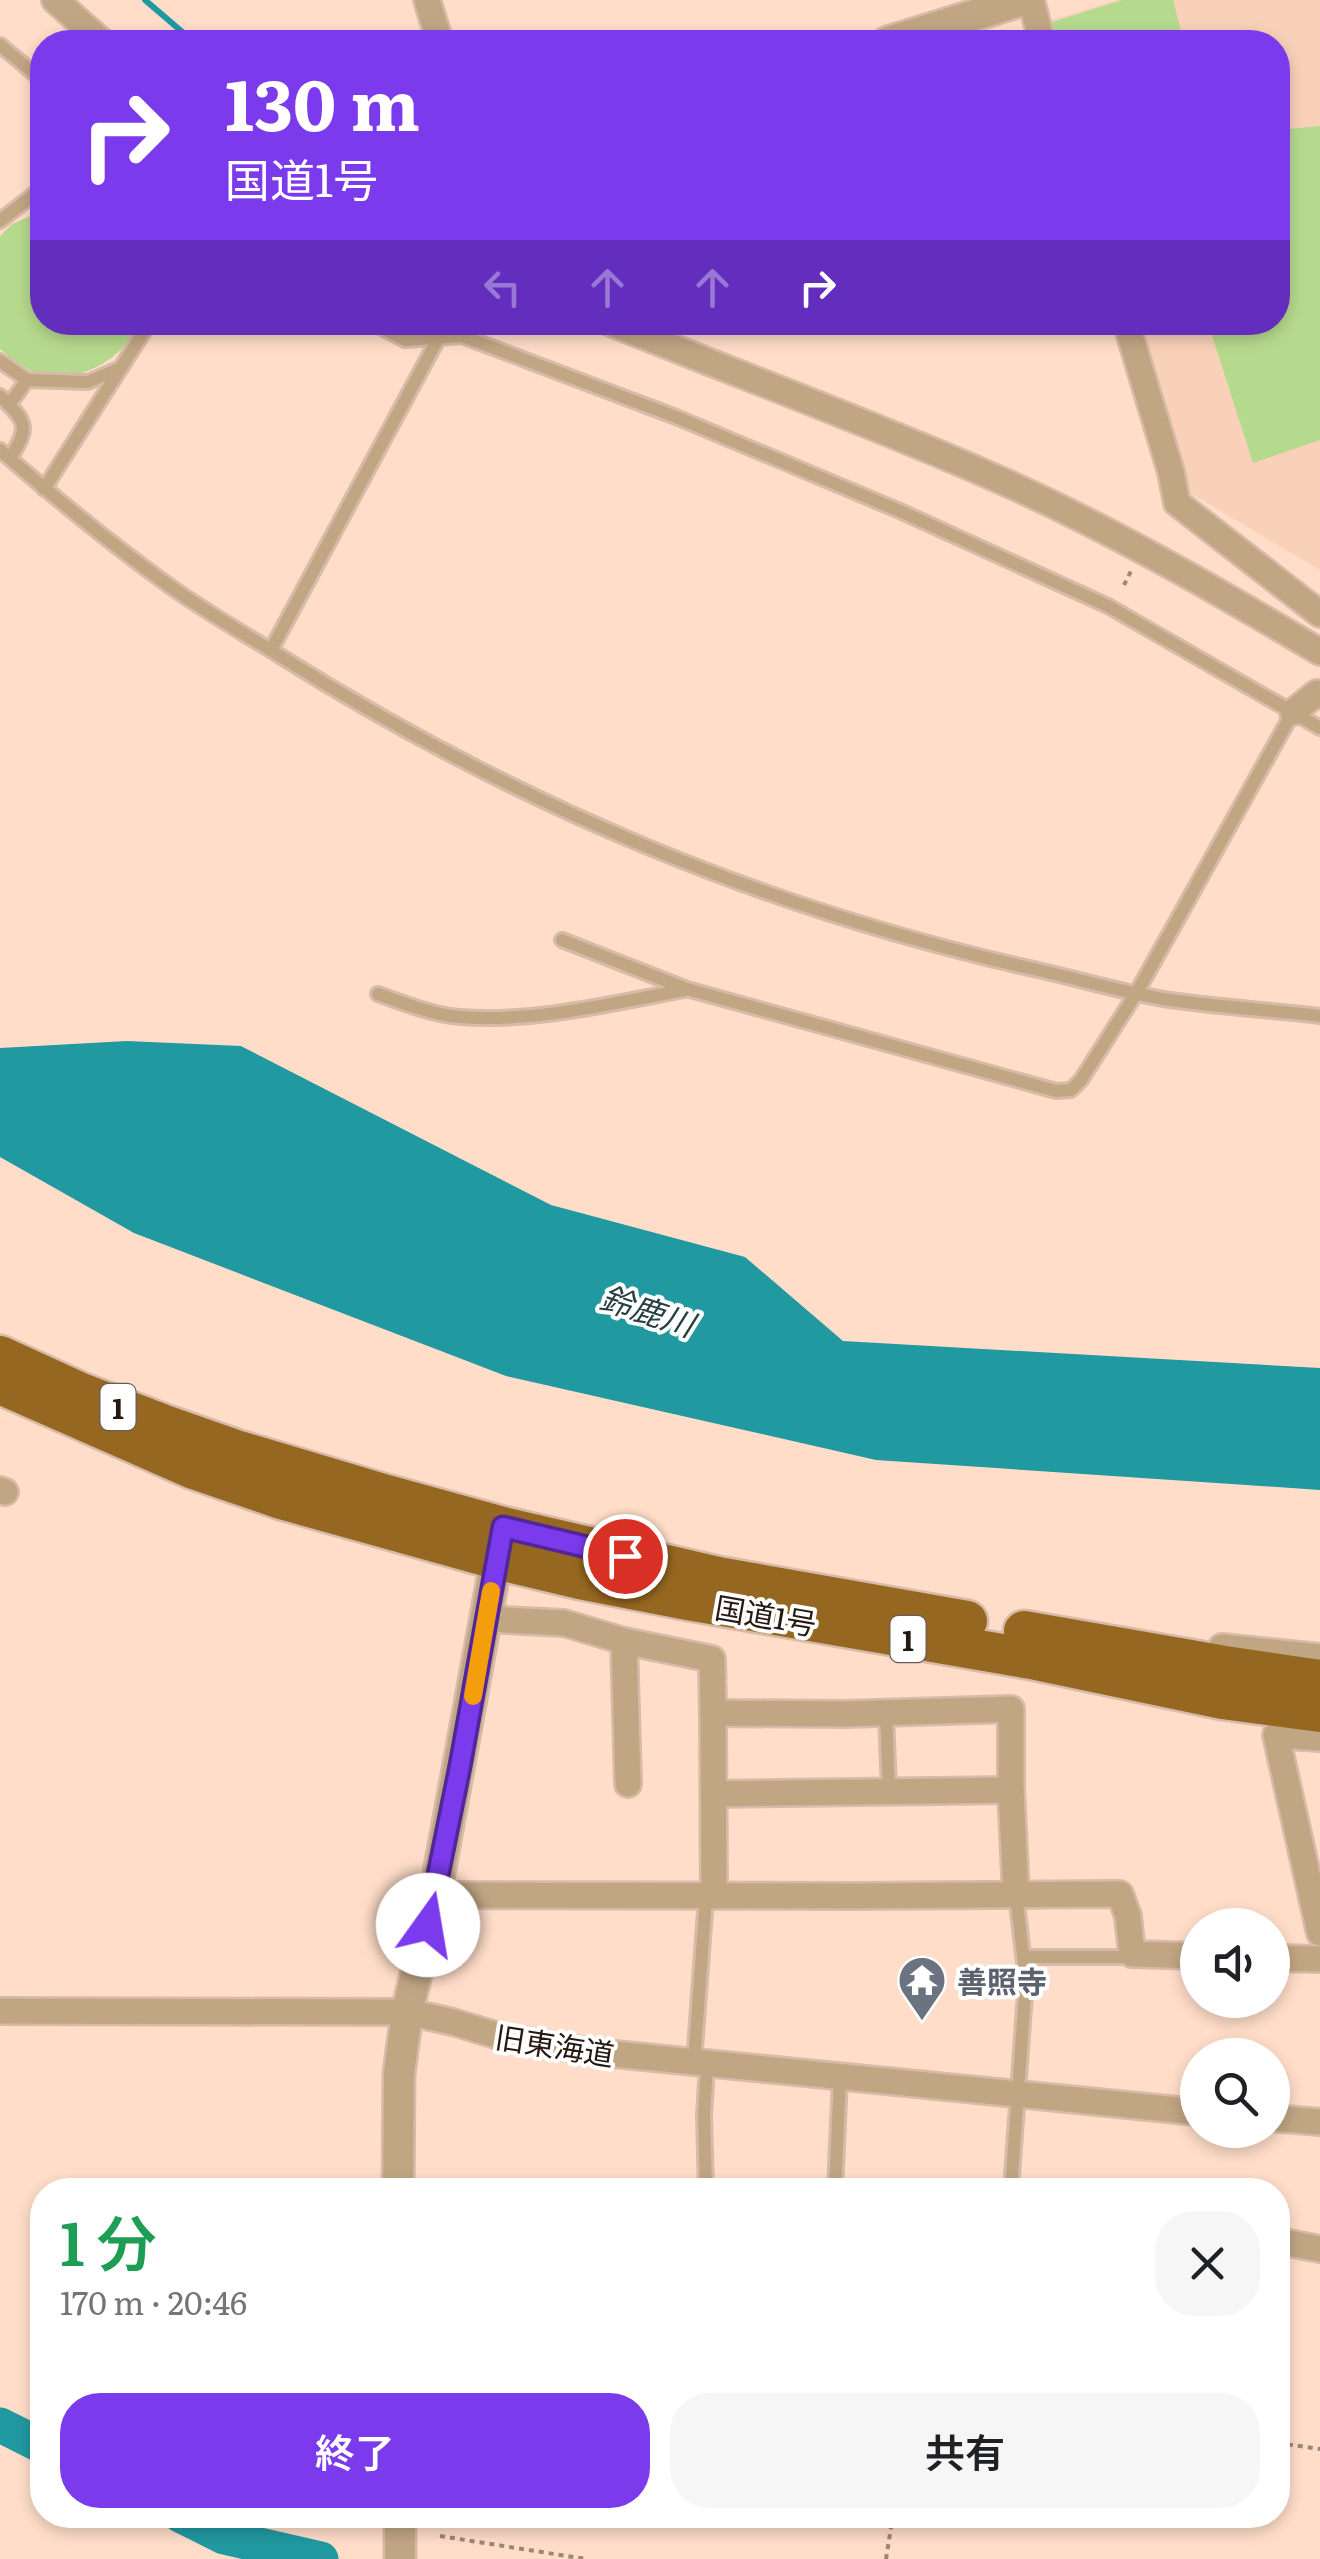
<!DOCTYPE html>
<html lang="ja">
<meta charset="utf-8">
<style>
:root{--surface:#fff;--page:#f6f6f6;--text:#202124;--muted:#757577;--accent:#7c3aed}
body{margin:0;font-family:Literata,"Noto Sans JP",serif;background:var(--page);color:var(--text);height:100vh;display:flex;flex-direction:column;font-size:38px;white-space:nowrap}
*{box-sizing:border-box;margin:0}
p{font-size:32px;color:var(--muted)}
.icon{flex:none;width:55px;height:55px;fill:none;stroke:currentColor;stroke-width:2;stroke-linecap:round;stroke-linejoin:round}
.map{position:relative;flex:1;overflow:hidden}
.details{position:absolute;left:30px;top:2178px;width:1260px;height:350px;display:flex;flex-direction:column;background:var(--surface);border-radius:40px;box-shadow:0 5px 15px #0003}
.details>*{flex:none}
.hud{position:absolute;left:30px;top:30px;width:1260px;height:305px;border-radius:40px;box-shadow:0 5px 15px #0003;background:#7c3aed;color:#fff;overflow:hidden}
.tools{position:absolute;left:1180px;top:1908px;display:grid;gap:20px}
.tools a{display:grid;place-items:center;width:110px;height:110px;border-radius:50%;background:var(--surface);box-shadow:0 5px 15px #0003;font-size:50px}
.pin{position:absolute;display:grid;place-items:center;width:85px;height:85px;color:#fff;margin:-42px;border:5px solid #fff;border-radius:50%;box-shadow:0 2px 10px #0007}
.me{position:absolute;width:110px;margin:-55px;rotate:13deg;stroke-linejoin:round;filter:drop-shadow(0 0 8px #0008)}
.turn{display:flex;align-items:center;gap:35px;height:210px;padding:0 30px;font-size:45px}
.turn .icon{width:130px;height:130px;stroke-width:2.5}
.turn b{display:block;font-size:70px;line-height:85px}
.lanes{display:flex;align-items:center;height:95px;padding:0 30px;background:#0003;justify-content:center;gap:50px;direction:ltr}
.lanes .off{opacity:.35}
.round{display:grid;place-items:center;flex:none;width:105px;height:105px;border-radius:40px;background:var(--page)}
.head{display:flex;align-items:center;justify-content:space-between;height:170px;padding:0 30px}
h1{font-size:60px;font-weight:600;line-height:75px;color:#1e9e55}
.primary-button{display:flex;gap:20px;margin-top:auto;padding:20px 30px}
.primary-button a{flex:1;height:115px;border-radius:40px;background:var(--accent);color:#fff;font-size:40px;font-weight:600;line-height:115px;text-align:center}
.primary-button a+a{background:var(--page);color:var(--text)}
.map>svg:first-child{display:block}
</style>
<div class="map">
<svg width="1320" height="2559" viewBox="0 0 1320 2559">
<rect width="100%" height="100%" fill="#ffddc9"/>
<polygon fill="#f9d1b8" points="1117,0 1320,0 1320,570 1185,490 1134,323 1278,322 1278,42 1048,42 1042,23"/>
<g fill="#b6da8d">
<polygon points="1122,0 1173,0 1184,42 1058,42 1052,22"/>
<polygon points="1320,126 1320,440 1253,463 1208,323 1278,322 1278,130"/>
<path d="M42,211v111l96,1c-14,37 -59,61 -98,51 -16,-5 -28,-15 -40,-25v-113l12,-12z"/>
</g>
<polygon fill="#2199a1" points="127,1041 241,1046 551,1205 745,1257 843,1341 1320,1368 1320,1490 876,1460 506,1376 134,1233 0,1157 0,1048"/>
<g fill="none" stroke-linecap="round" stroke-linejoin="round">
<polyline stroke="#2199a1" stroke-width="6" points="145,0 194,42"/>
<g stroke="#2199a1" stroke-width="35">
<polyline points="0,2425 42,2446"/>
<polyline points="180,2515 224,2537 321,2559"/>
</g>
<g stroke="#d8baa8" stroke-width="18">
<g id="service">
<polyline points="0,45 42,80"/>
<polyline points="0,221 42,188"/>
<polyline points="371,322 405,340 462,336 676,417 900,511 1108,606 1320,728"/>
<polyline points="0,361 27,380 88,382 121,368"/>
<path d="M0,396c27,26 30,31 10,62"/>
<polyline points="9,405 27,380"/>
<path d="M0,450c55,48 111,94 171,137 35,25 72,46 109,69 234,147 479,251 749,312 47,10 94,25 141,32 49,7 100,10 150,16"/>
<polyline points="44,489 150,322"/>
<polyline points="271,650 439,337"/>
<polyline points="562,940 687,989 1056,1091 1071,1090 1081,1080 1137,992 1293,712"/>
<path d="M378,994c25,9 55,21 82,23 74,6 153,-14 225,-27"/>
<polyline points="886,1713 889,1791"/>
<polyline points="1024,1957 1125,1957 1132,1954"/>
<polyline points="694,2063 706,1897"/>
<polyline points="706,2190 704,2116 707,2065"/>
<polyline points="835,2190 840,2078"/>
<polyline points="1011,2190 1026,1980 1016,1895"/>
</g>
</g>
<g stroke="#d8baa8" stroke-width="30">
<g id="minor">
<polyline points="55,0 102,42"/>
<polyline points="427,0 440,42"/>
<polyline points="1031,0 1042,42"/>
<path d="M609,322c125,51 251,97 375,151 114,49 229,115 336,179"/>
<polyline points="1126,322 1171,472 1177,503 1320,614"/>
<polyline points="1293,712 1317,693 1320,695"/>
<polyline points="0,1490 5,1492"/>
<polyline points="487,1616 505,1620 564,1623 624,1641 712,1659 713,1713"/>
<polyline points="624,1641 628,1784"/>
<polyline points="1222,1647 1320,1657"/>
<polyline points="1320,1738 1276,1735 1320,1933"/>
<polyline points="714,1794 1011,1790"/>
<polyline points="435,1895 857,1896 1120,1894 1128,1916 1132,1954 1198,1956"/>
<polyline points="714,1896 713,1713 844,1714 1011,1709 1011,1790 1016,1895"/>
<polyline points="1272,1958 1320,1959"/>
<polyline points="0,2011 407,2012 453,2022 502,2037 594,2052 1198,2112"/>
<polyline points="1272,2118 1320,2122"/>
<polyline points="1278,2241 1320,2249"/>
</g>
</g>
<g stroke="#d8baa8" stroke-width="35">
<g id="tertiary">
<polyline points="888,42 1023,0"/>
<polyline points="398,2190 399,2074 407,2012 435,1895 500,1540"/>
<polyline points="400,2559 400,2515"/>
</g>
</g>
<g stroke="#d8baa8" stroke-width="45">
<g id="trunk">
<polyline points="0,1356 81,1393 162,1424 239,1451 383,1494 503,1527 718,1577 967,1621"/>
<polyline points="0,1384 191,1468 281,1499 496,1559 580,1579 688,1600 1031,1659 1222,1699 1320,1712"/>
<polyline points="1024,1631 1225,1666 1320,1680"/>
</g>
</g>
<g stroke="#9d8577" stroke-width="4" stroke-dasharray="5 5" stroke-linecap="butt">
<polyline points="1124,585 1132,569"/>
<polyline points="1278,2443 1320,2449"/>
<polyline points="440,2536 586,2559"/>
<polyline points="886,2559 893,2515"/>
</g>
<use href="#service" stroke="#c1a684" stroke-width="12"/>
<use href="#minor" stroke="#c1a684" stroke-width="25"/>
<use href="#tertiary" stroke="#c1a684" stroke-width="30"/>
<use href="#trunk" stroke="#966720" stroke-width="40"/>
</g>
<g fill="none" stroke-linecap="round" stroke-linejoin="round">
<g stroke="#51269a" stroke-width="25">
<polyline id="route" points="428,1925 460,1766 503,1527 625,1556"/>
</g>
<use href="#route" stroke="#7c3aed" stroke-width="18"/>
<polyline stroke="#f59e0b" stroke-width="18" points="473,1696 491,1591"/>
</g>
<defs>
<g id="temple-pin" transform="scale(2.5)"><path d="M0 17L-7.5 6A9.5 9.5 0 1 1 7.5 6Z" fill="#6b7280" stroke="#fff"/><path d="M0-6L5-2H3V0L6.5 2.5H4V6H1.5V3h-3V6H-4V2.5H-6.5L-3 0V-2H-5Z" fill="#fff"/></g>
</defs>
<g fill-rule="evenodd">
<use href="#temple-pin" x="922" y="1980"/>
</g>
<g text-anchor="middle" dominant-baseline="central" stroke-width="8" stroke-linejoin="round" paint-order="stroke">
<g fill="#fff" stroke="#665d58" stroke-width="2.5">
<rect x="100.5" y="1384" width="35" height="46" rx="8"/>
<rect x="890.5" y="1616" width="35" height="46" rx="8"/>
</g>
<g font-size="28" font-weight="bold" fill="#241811">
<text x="118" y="1407">1</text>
<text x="908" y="1639">1</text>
</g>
<g font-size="30" fill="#241811" stroke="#fff">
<text transform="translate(766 1614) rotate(10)">国道1号</text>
<text transform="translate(555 2044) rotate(9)">旧東海道</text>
</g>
<g font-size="30" font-weight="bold" fill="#5b616d" stroke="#fff" text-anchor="start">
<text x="957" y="1980">善照寺</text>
</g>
<g font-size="32" font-style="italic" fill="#274041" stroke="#fff">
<text transform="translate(648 1309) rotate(18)">鈴鹿川</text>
</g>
</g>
</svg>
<div class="tools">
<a><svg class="icon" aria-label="sound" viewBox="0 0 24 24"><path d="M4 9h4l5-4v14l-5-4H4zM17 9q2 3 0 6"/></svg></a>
<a><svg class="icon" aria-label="search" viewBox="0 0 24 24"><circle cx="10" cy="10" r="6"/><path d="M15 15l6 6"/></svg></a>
</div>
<div class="pin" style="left:625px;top:1556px;background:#d93025"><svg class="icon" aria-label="arrive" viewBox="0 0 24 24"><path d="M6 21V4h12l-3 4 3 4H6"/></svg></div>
<svg class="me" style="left:428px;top:1925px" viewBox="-20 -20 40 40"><circle r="19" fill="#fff"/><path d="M0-13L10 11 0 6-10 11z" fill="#7c3aed"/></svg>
<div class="hud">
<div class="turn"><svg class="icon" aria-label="right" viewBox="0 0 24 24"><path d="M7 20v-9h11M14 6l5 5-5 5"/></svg><div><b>130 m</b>国道1号</div></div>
<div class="lanes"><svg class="icon off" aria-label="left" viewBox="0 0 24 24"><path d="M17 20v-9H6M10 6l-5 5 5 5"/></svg><svg class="icon off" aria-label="ahead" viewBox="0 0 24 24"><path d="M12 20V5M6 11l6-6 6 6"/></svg><svg class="icon off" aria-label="ahead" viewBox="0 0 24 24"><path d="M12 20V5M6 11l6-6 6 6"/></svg><svg class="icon" aria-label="right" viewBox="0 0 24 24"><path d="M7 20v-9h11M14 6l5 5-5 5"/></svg></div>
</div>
<section class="details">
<div class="head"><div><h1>1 分</h1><p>170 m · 20:46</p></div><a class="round"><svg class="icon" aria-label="close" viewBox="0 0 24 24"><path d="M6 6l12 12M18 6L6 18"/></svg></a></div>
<div class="primary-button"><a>終了</a><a>共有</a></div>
</section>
</div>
